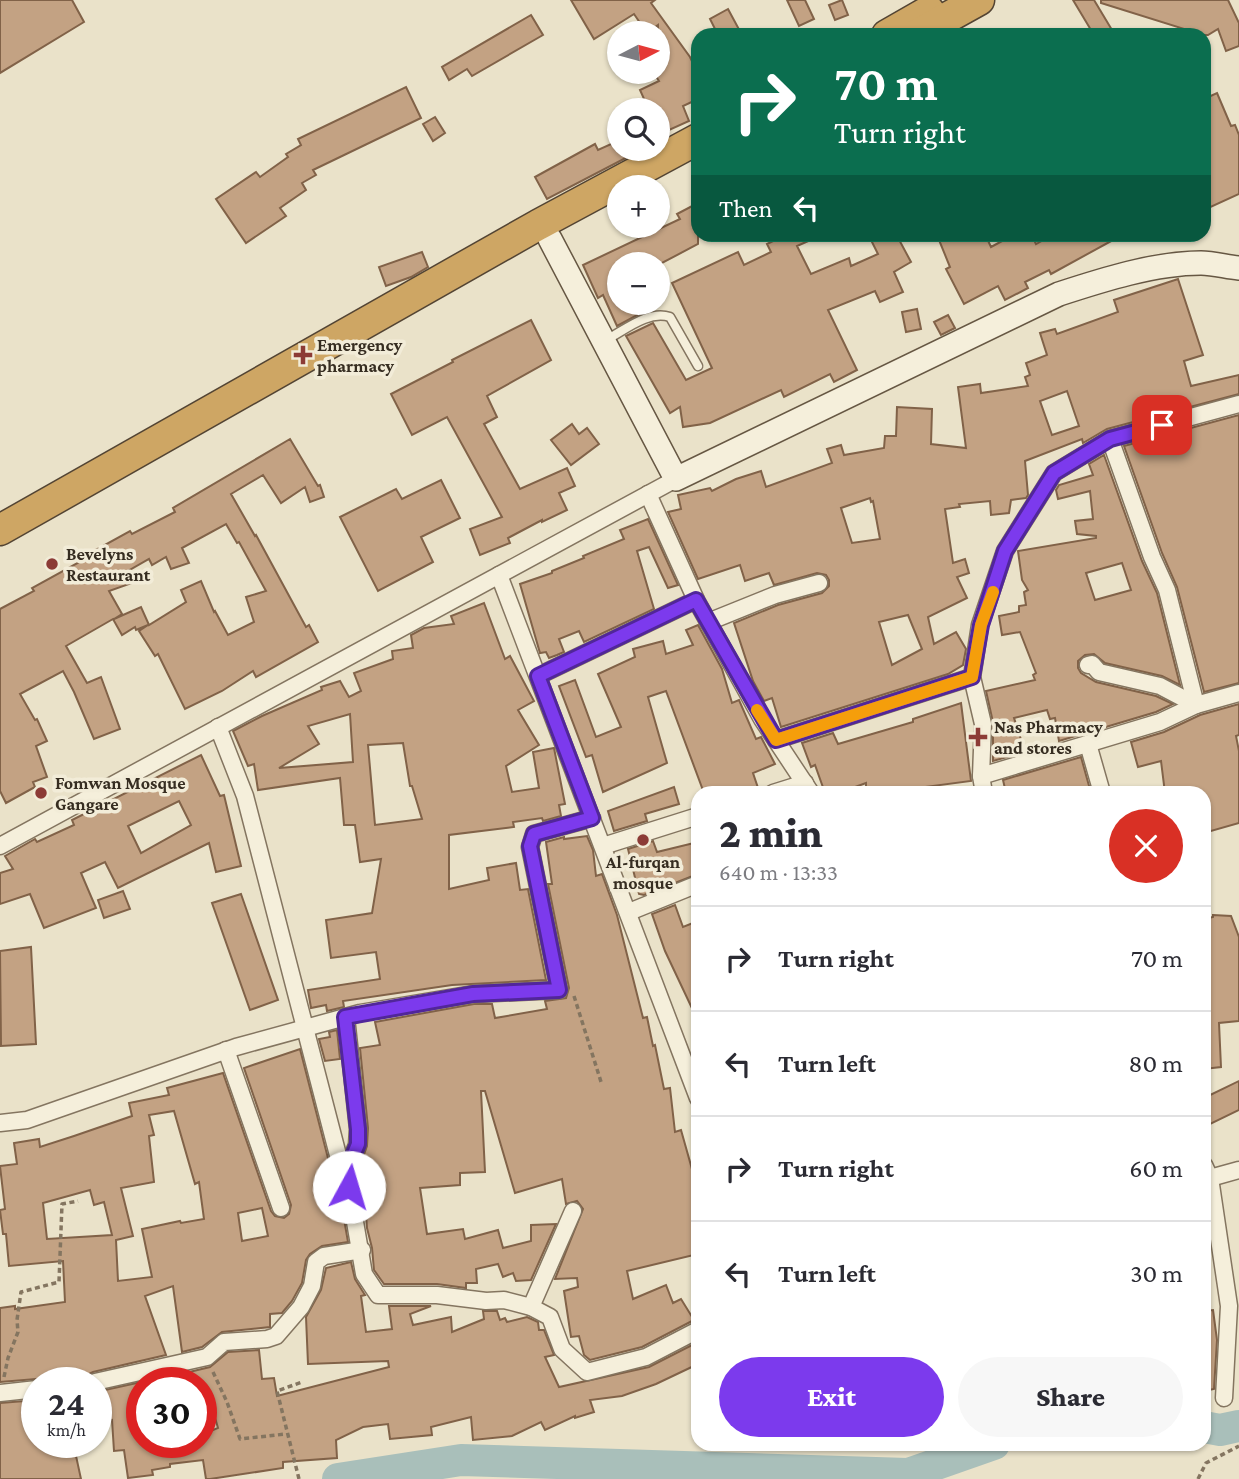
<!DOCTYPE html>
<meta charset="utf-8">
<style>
:root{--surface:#fff;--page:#f7f7f7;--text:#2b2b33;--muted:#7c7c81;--line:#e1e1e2;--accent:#7c3aed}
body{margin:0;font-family:"Crimson Pro",serif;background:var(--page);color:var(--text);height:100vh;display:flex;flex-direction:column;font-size:26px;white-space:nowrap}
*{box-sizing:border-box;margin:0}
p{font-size:23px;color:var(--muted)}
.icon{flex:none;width:38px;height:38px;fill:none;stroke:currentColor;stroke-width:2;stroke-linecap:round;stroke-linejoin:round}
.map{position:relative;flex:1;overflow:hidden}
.details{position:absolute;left:691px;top:786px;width:520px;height:665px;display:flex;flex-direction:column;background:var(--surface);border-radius:21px;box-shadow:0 2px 5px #0004}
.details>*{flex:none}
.hud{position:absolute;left:691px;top:28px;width:520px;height:214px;border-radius:21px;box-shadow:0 2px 5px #0004;background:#0b6e4f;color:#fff;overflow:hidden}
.needle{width:46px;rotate:84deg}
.controls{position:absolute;left:607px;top:21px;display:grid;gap:14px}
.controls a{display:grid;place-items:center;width:63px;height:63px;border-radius:50%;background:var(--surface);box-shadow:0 2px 5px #0004;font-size:35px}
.speed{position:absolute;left:21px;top:1367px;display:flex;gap:14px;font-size:35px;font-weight:700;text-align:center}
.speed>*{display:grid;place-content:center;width:91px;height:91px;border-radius:50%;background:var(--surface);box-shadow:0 2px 5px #0004;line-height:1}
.speed small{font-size:18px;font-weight:400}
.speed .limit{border:10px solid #d22;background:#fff;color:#111}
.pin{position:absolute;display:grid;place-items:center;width:60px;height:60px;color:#fff;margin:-30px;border-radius:14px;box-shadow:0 4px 10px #0006}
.me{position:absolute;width:77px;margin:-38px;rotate:6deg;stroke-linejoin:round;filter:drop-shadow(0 0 5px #0008)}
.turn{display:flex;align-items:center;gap:24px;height:147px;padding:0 28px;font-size:32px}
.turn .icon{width:91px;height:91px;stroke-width:2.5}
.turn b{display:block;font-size:49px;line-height:60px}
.then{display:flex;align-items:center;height:66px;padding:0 28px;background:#0003;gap:14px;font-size:26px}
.round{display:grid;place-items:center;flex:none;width:74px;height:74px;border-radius:37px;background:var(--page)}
.summary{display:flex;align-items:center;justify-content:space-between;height:119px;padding:0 28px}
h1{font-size:42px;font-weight:800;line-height:52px}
.cta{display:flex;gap:14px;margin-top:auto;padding:14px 28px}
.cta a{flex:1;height:80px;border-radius:42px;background:var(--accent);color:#fff;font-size:28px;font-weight:800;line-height:80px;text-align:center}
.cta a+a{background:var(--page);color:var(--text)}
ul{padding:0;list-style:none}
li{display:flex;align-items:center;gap:21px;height:105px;padding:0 28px;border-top:2px solid var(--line)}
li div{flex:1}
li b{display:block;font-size:26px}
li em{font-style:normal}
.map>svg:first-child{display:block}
</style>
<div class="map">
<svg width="1239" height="1479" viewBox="0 0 1239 1479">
<rect width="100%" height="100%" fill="#eae2c9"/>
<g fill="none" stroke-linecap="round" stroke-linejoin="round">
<g stroke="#a9bfba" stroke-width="32">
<polyline points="1204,1427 1220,1430 1239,1426"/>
<polyline points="338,1479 461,1460 908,1474 994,1444"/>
</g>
</g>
<g fill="#c3a283" stroke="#816248" stroke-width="2" fill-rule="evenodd">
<polygon points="0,0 72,0 84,22 0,73"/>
<polygon points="571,0 655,0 651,3 690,57 698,74 698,99 683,106 689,121 658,135 658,110 649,110 640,90 659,81 655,75 658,74 658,25 647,33 634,14 594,39"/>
<polygon points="787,0 805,0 814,19 799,26"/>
<polygon points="842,0 848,15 835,20 829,5"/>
<polygon points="1073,0 1094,0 1115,35 1094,35"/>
<polygon points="1101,0 1228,0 1239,23 1239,46 1226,51 1218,29 1208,35 1196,35 1194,32 1101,3"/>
<polygon points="728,9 742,35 718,35 710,19"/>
<polygon points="531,15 543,35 472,76 467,69 449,80 442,67"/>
<polygon points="406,87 421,118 313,170 316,175 302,183 306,190 280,208 286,216 246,243 216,199 256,172 260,177 288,157 286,154 301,145 298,139"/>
<polygon points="1217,93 1231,126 1235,125 1239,135 1239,194 1204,210 1204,99"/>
<polygon points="435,117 445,133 433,141 423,124"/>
<polygon points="620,140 620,149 643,149 547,199 535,177 595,144 598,150"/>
<polygon points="698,203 698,244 660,264 620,264 620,303 638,303 643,312 617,326 603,295 598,298 583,265 680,219 677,214"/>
<polygon points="787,234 824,234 797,246 811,274 849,258 851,266 878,254 868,234 896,234 911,262 894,272 903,292 880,302 875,291 828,310 857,370 834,382 830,374 784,397 781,390 710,423 683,427 680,407 670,413 626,336 653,323 686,380 712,368 672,283 738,252 744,265 771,252 767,244"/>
<polygon points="953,234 985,234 991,247 1015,234 1031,234 1036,244 1054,234 1124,234 1051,274 1049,270 1025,282 1028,288 1005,300 998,286 964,304 946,269 950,267 939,240"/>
<polygon points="422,252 428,267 411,277 386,286 379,267"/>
<path d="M1178,279l25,76 -19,6 7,25 48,-11v19l-132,35 -24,14 -1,-4 -57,22 3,34 -2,3 -15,2 -2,13 -18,2 -1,-14 -31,3 1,3 -15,2 8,54 12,-4 4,14 -12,4 10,21 -39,19 6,27 22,-12 10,17 -3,16 -15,9 -167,53 -9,-29 -8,3 -11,-20 -19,-58 44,-18 44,-12 7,-7v-6l-3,-5 -9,-2 -43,12 -5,-12 -24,8 -5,-16 -42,14 -30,-67 13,-3 -3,-14 32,-7 2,3 24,-12 25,-8 5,16 66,-24 -5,-14 14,-4 3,10 40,-7 1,-12h11l1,-29 35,2 -1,35 35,4 -8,-61 22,-3 1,9 47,-7 -3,-9 5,-2 -4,-12 21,-8 -7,-22 15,-4 2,5 61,-22 -4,-12zM1067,391l12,35 -27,9 -12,-34zM870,498l1,4 2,-1 7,38 -28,4 -11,-35zM908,615l14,34 -30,16 -13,-43z"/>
<polygon points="917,309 921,329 906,332 902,312"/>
<polygon points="948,315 955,328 941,335 934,322"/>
<polygon points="531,320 551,360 487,396 497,417 484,424 520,489 567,468 575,486 559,493 567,510 542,522 542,520 508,538 510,543 480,555 470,529 502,517 447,417 412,435 391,394 453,362 452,360"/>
<polygon points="1239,415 1239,683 1204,692 1177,587 1162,553 1124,446"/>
<polygon points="572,424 579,434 587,428 599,444 571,465 551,440"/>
<path d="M290,439l28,47 2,-1 4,12 -14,5 -5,-15 -24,16 -18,-28 -32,19 24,42 1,-1 50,92 3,-2 9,17 -62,35 -3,-6 -31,20 -37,18 -27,-55 -3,2 -16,-25 9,-6 -12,5 -1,-3 -13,8 -9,-16 -47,27 21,37 14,-6 19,52 -26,10 -20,-47 -11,-21 -43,23 15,26 2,-1 10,22 -11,5 11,31 -14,5 2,5 -29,16 -6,-12v-182l34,-18 -2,-3 62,-34 -2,-2 38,-21 2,3 43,-22 -2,-4zM226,524l11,19 2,-1 27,49 -20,6 8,25 -26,13 -13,-24 -1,1 -13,-31 -20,9 5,12 -37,23 -8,-18 -27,12 8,-5 -13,-23 23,-8 -4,-12 21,-12 3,6 14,-8 5,12 18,-6 -7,-15z"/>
<path d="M1104,455l38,106 15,32 23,92 -18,-9 -57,-13 -11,-9 -9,1 -7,6v7l3,5 15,9 60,14 17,8 -17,8 -97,29 -4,-23 -5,1 -3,-9 -33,8 11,34 -32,9v-39l-7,-31 49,-11 -2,-5 3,-2 -16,-41 -18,3 -3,-19 20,-4v-6l7,-1 -2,-13 4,-2 -6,-10 -4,-29 78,-13v-2l-19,-2 -2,-13 18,-2 -3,-28 -32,8 -2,-9 3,-5 34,-10 -4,-11zM1122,563l9,27 -36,10 -9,-27z"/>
<polygon points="441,480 460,518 421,537 433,562 378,591 340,517 396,489 402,499"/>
<polygon points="648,519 678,585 668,588 649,547 637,551 654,609 584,642 579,631 559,639 564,652 557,655 549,658 546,652 540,653 520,584 552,573 552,571 584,558 583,556 624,539 620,530"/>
<path d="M484,603l21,56 5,-3 24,45 -16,9 21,35 -33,21 6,26 27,-4 -6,-36 21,-4 11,56 -6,1 2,11 -18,5 -1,-3 -29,4 1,5 -65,8v54l40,-9 -2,-12 29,-5 4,27 8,-1 18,91 -94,5 -109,16 1,6 -17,4 -1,-6 -15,3 -3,-18 72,-11 -4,-27 -45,6 -5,-38 46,-7 9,-54 -21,3 -5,-37h-11l-4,-47 -82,12 -4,-26 -6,2 -15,-35 29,-15 60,-26 -1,-3 19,-6 9,16 12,-6 -7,-18 39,-14 -1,-8 21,-3 -2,-13 13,-7 30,-4 -3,-8zM350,714l3,48 -74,6 40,-24 -11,-18zM403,743l7,43h2l10,33 -47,6 -7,-80z"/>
<polygon points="698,625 722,669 732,703 739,700 756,739 761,737 775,764 753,773 758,788 745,793 704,793 666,691 648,697 667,763 603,792 592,755 586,757 559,686 575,680 596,737 621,727 598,674 635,657 633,649 663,641 666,654 693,645 686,630"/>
<polygon points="961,703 971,781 917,788 918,793 866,793 866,783 839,793 825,793 815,765 811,767 802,743 833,733 838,744 913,722 913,719"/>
<polygon points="1239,704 1239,735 1236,736 1239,751 1239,823 1204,833 1204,793 1165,793 1161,761 1138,767 1131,742 1164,732 1200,715"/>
<path d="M201,755l19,41 4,-1 17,71 -25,6 -7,-29 -91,45 -13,-26 -24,11 15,35 -52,20 -14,-34 -30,10v-31l13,-4 -8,-13 30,-17 2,3 37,-17 -2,-5zM179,801l12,24 -50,28 -13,-27z"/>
<polygon points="1081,757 1091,793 1006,793 1003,780"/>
<polygon points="674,787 679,804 645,814 647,821 614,831 608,811"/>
<polygon points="587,836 593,850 596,876 602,874 617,915 643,1018 647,1017 653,1046 655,1045 664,1089 670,1088 675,1132 681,1130 692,1169 698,1168 698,1254 627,1271 633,1299 666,1285 673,1303 681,1299 694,1320 642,1347 590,1360 584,1355 579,1336 571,1337 564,1291 578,1287 577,1278 555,1279 583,1209 577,1201 566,1204 562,1179 515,1193 485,1091 481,1091 485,1172 460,1173 460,1185 420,1188 427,1234 463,1229 465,1239 498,1230 503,1248 531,1241 531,1225 556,1224 531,1280 516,1281 513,1273 503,1277 498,1264 476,1269 477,1283 466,1283 466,1288 437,1284 384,1284 374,1270 372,1248 367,1228 362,1160 367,1146 368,1128 360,1048 380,1045 375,1022 474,1004 492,1004 495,1018 547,1009 545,1001 566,998 569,988 548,884 552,884 546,842 564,837 564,839"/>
<polygon points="653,841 657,852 698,842 698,874 644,895 639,894 628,849"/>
<polygon points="123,891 130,909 104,918 98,900"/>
<polygon points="241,894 278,1000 250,1010 212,903"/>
<polygon points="675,905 683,927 698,921 698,1021 665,951 652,914"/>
<polygon points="1213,915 1231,916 1239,937 1239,1021 1219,1023 1221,1067 1204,1069 1204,919 1213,917"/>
<polygon points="31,947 36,1044 1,1046 0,951"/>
<polygon points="337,1030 340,1059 325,1061 319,1039 330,1037 329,1032"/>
<path d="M300,1049l30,117 9,24 9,52 -26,4 -12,8 -4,6 -4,23 -10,18 -10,12 -12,1v13l-48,5 -20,15 -20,5 -9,-66 -28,10 21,59 -73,17 -6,3 -2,6 -40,1 -9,-3 -36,3v-74l15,-2v3l50,-7 -2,-41 -54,5 -3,-32h-3l-3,-24 5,-1 -5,-43 17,-2 -3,-21 25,-4 1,8 34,-11 58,-20 -3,-13 40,-8 -2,-7 56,-15 48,138 4,5 9,2 5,-4 2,-9 -47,-137zM174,1111l21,73 4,-2 5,37 -23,4 -1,-2 -38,8 10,48 -34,4 -2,-41 17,-4 -12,-48 33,-6 -5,-46 5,-1 -5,-20zM90,1190l4,15 10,-3 8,33 -65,4 -4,-36zM262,1208l6,28 -26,5 -4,-28z"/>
<polygon points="1239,1081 1239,1110 1204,1127 1204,1098"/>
<polygon points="351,1262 355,1279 365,1295 361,1296 366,1332 392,1329 389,1306 431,1306 410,1314 413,1325 451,1317 452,1332 484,1319 483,1311 497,1311 500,1320 505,1318 507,1322 527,1317 538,1322 539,1330 544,1330 554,1355 545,1357 559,1387 649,1367 698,1342 698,1364 656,1384 622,1396 590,1400 594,1412 575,1418 575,1416 545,1430 541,1422 512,1436 473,1440 471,1417 431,1427 432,1435 390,1439 388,1424 363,1427 336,1440 337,1458 283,1462 283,1468 210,1479 206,1479 203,1460 170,1464 170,1467 152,1470 153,1475 128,1478 124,1450 114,1451 112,1420 105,1421 104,1399 96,1401 96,1392 173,1375 175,1382 142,1382 142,1442 201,1442 201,1435 218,1428 206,1387 201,1389 201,1382 187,1382 185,1373 210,1367 228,1352 259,1350 262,1379 274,1378 277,1396 389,1367 388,1361 308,1364 306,1317 321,1290 326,1268"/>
<polygon points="1213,1310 1217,1340 1214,1389 1204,1391 1204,1311"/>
<polygon points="37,1400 37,1442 73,1442 81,1479 0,1479 0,1403"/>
</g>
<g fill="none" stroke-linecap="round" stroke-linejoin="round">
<g stroke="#847560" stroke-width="11">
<path id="lane" d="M606,340c19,-10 42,-30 64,-23l28,49"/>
</g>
<g stroke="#847560" stroke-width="19">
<g id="street">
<polyline points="648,494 696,600 762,719 811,793"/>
<polyline points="499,575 698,1098"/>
<polyline points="708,622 775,595 819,583"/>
<polyline points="1088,665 1092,664 1099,672 1160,686 1196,705 1239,693"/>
<polyline points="538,676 696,600"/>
<polyline points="218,727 245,796 340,1163 349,1187 364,1274 378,1295 437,1295 486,1301 504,1300 531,1307 550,1317 562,1349 587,1372 646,1357 698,1330"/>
<polyline points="776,740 972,677"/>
<polyline points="1088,744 1102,793"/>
<polyline points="981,776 1160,722 1196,705 1167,590 1152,557 1110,439"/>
<polyline points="773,793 805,783"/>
<polyline points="984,793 981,776 983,724 972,677 980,625 1005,551 1054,473 1110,439 1239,404"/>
<polyline points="0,846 676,479"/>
<polyline points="603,846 698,816"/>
<polyline points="629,912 698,884"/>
<polyline points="226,1050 281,1208"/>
<polyline points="0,1123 27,1120 236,1047 360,1013 473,994 559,990 530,847 534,834 592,818"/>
<polyline points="1204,1165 1210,1178 1229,1306 1224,1398"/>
<polyline points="345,1175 357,1145 358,1129 346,1017"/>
<polyline points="1210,1178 1239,1170"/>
<polyline points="531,1307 573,1211"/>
<polyline points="95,1382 207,1357 224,1342 267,1339 276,1336 301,1307 312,1286 316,1262 324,1256 362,1250"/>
<polyline points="0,1393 37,1389"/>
</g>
</g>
<g stroke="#665743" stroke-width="26">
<path id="secondary" d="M550,239l126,240 383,-185c43,-14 96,-31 142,-31 13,0 26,4 38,5"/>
</g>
<g stroke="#534433" stroke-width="33">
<g id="highway">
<polyline points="887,35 929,11"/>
<polyline points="916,35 979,0"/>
<polyline points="0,530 538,225 698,139"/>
</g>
</g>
<g stroke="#847560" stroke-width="3.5" stroke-dasharray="5 3.5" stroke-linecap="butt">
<polyline points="574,996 602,1085"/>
<polyline points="213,1372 227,1402 240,1439 286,1434"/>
<polyline points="4,1377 8,1358 18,1332 17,1320 21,1292 59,1282 62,1204 78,1201"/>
<polyline points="299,1479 277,1391 302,1382"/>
<polyline points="1198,1479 1206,1463 1239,1446"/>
</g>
<use href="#lane" stroke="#f5efdb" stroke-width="8"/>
<use href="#street" stroke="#f5efdb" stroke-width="16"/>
<use href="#secondary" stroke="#f5efdb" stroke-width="23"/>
<use href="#highway" stroke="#cea664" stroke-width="30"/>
</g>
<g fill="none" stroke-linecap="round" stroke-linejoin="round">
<g stroke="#51269a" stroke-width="18">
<polyline id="route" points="349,1187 345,1175 358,1144 358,1129 345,1017 473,994 559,990 530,846 534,834 592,818 538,676 696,600 776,740 972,677 981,625 1005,551 1054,473 1110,439 1162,425"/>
</g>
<use href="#route" stroke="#7c3aed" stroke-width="12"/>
<polyline stroke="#f59e0b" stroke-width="12" points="757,710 776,740 972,677 981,625 993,592"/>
</g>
<g fill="#8c3b36" stroke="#f2ecd8" stroke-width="2.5">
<path d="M299.5 344.5h7v7h7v7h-7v7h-7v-7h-7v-7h7z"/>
<circle cx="52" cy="564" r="7"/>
<path d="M974.5 726.5h7v7h7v7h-7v7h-7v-7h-7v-7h7z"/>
<circle cx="41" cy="793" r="7"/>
<circle cx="643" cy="840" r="7"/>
</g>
<g text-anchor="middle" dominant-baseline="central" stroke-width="7" stroke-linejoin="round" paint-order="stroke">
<g font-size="18" font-weight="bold" fill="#362d21" stroke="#f2ecd8" text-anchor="start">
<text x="317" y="345">Emergency<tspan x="317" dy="21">pharmacy</tspan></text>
<text x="66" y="554">Bevelyns<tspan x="66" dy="21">Restaurant</tspan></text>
<text x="994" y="727">Nas Pharmacy<tspan x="994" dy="21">and stores</tspan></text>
<text x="55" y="783">Fomwan Mosque<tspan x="55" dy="21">Gangare</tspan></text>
<text x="643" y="862" text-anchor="middle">Al-furqan<tspan x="643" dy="21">mosque</tspan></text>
</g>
</g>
</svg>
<div class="controls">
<a><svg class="needle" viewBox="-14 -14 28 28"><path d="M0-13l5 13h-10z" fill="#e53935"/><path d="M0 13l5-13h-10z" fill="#7c7c81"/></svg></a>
<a><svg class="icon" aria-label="search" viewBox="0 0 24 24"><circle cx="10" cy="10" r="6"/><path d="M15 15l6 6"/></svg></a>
<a>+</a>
<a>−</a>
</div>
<div class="speed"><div>24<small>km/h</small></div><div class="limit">30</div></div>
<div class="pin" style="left:1162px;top:425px;background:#d93025"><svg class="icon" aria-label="arrive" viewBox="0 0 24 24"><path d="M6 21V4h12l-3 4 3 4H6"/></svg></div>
<svg class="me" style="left:349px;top:1187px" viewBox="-20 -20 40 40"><circle r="19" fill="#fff"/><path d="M0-13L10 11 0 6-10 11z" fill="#7c3aed"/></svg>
<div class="hud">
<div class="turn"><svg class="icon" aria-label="right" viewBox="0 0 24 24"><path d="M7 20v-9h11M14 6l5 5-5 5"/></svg><div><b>70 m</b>Turn right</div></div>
<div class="then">Then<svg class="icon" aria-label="left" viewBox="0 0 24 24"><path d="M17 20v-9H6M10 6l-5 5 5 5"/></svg></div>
</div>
<section class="details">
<div class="summary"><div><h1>2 min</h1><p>640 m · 13:33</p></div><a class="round" style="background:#d93025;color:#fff"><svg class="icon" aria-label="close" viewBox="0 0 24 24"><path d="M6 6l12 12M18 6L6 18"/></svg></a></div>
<ul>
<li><svg class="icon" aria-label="right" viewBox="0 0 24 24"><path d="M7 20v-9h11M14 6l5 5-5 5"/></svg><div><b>Turn right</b></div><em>70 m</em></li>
<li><svg class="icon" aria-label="left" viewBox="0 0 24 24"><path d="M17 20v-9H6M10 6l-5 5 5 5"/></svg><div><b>Turn left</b></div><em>80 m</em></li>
<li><svg class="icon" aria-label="right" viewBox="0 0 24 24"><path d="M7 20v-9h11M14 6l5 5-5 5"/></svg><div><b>Turn right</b></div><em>60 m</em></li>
<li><svg class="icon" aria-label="left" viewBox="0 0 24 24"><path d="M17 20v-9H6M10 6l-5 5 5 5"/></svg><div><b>Turn left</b></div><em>30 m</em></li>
</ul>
<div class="cta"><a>Exit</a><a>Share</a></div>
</section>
</div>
